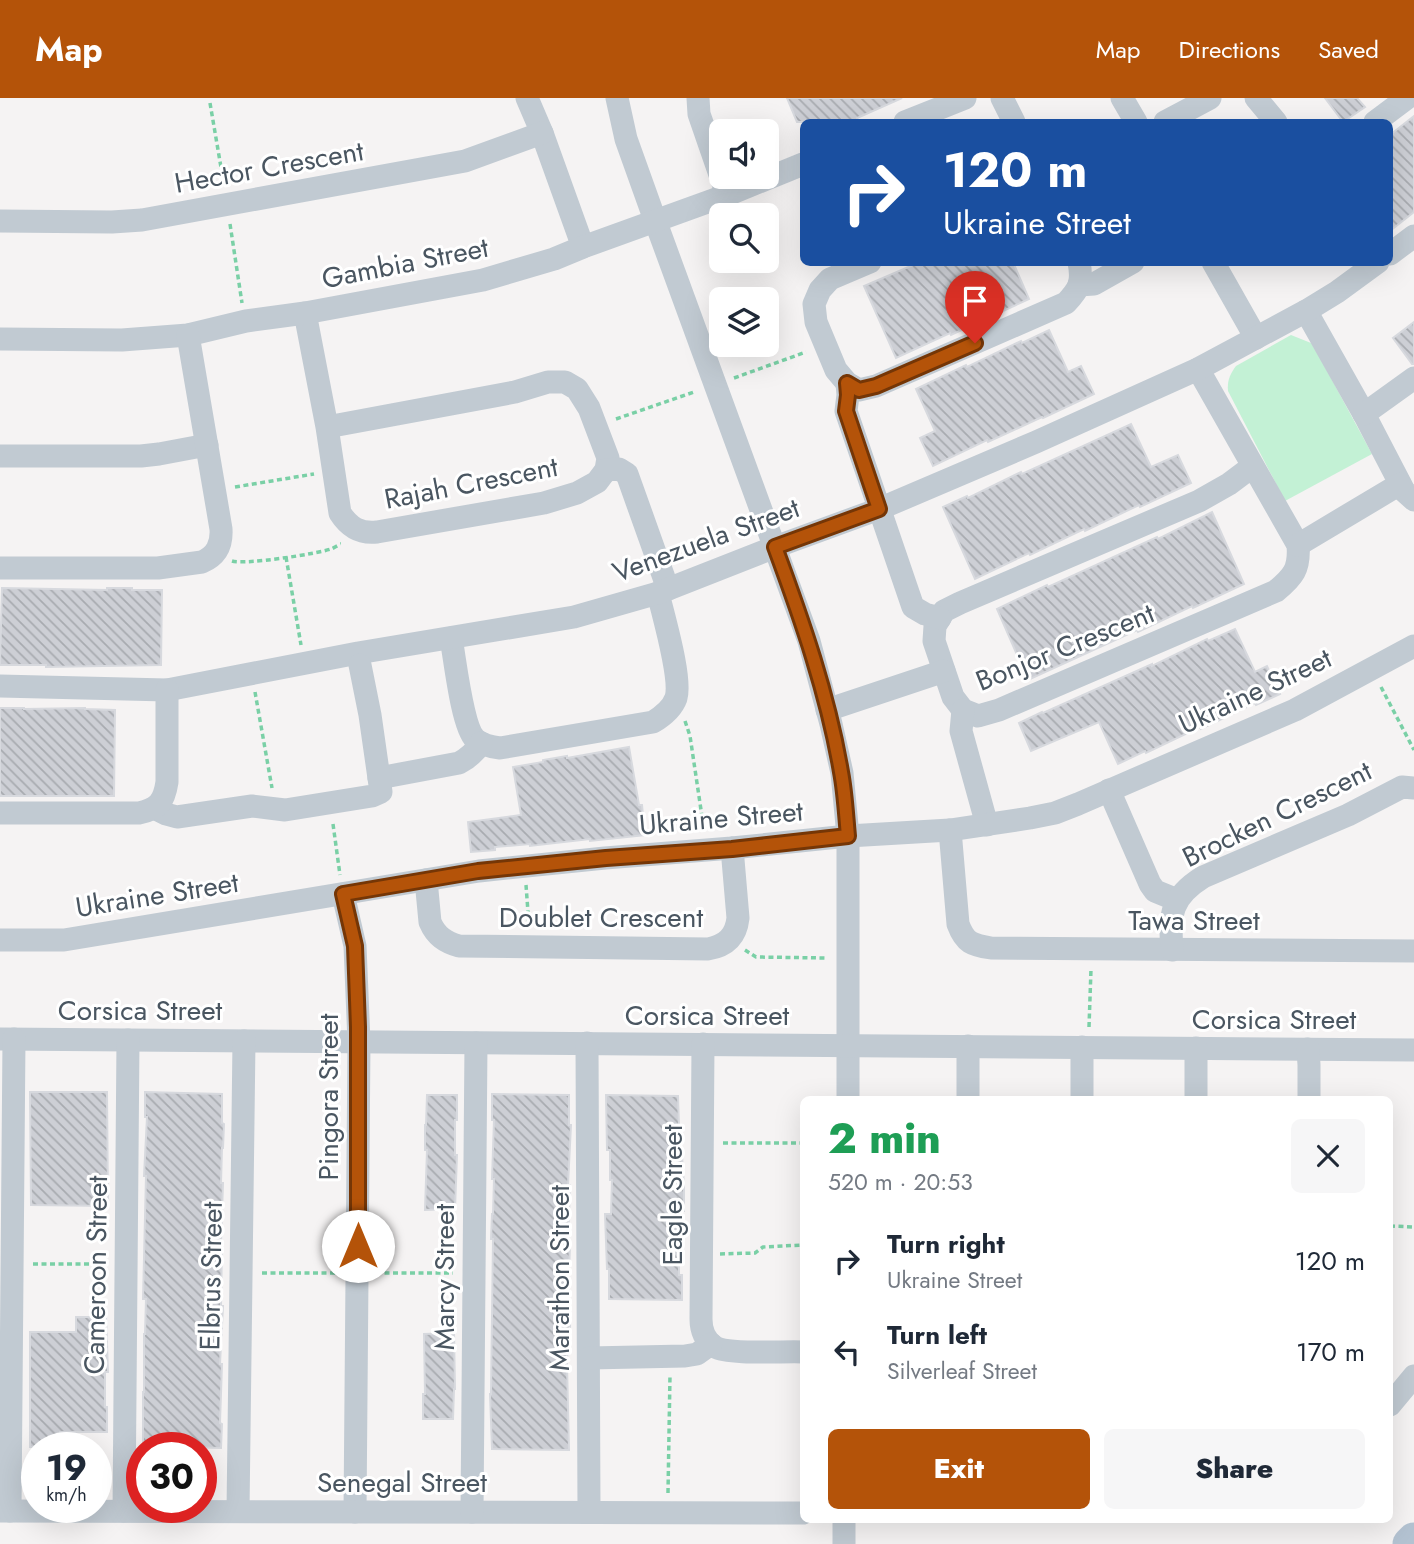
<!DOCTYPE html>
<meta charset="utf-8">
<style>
:root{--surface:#fff;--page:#f6f6f7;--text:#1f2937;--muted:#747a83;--accent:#b45309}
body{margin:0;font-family:Jost,sans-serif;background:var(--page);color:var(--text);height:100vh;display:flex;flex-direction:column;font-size:26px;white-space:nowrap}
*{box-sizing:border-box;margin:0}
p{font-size:23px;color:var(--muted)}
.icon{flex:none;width:38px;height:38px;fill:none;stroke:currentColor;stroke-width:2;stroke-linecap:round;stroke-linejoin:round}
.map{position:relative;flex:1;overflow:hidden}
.panel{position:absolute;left:800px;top:998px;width:593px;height:427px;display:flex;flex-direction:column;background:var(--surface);border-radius:10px;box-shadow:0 7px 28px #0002}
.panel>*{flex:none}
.guide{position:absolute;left:800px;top:21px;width:593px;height:147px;border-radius:10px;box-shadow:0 7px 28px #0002;background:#1a4fa0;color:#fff;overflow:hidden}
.fabs{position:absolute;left:709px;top:21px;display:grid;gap:14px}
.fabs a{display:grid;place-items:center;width:70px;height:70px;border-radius:10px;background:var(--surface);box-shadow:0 7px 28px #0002;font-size:35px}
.speed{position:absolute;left:21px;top:1334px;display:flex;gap:14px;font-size:35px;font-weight:700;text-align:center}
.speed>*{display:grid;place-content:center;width:91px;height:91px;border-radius:50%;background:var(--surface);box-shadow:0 7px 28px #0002;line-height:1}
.speed small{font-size:18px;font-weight:400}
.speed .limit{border:10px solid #d22;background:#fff;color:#111}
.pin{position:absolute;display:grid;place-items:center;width:60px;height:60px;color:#fff;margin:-72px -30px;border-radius:50% 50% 50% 0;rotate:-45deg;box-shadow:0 0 7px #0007}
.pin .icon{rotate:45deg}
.me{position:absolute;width:77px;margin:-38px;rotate:0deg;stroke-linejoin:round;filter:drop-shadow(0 0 5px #0008)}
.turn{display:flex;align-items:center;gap:24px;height:147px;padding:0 28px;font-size:32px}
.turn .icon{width:91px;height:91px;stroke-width:2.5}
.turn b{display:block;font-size:49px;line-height:60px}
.round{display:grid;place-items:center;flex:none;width:74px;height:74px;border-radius:10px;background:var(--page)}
.summary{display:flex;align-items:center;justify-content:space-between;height:119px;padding:0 28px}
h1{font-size:42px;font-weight:800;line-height:52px;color:#1e9e55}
.primary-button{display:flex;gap:14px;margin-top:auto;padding:14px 28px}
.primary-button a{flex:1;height:80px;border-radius:10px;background:var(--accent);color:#fff;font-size:28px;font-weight:800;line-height:80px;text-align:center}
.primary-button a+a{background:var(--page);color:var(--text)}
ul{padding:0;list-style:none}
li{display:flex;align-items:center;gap:21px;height:91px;padding:0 28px}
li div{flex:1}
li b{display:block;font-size:26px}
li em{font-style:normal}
header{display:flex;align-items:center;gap:42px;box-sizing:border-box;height:98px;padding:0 35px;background:var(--accent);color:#fff}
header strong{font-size:33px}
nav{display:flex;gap:38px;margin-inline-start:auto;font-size:24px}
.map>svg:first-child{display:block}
</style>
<header>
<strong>Map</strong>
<nav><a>Map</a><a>Directions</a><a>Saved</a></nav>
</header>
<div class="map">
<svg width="1414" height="1446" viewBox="0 0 1414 1446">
<defs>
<pattern id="building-back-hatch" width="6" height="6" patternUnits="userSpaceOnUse" patternTransform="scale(1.75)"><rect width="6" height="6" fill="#cdcfd5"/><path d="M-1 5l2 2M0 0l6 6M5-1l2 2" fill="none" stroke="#a8abb0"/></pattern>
</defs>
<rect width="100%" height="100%" fill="#f5f3f3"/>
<path fill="#c3f1d5" d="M1291,237l20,8 8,13 53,98 -87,47 -57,-110c-1,-10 2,-17 8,-25z"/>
<g fill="url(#building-back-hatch)" stroke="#d7d9de" stroke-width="2">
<polygon points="787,0 902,0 857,20 859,24 797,24"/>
<polygon points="1325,0 1357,0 1365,9 1343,24"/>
<polygon points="1414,18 1414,114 1390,133 1390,37"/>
<polygon points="920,164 1013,164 1029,201 951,237 950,235 896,260 864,188"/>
<polygon points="1414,224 1414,266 1412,266 1393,240"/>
<polygon points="1049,232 1068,274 1081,268 1094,296 1043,320 1042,319 988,344 987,342 933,368 920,340 935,333 916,291 966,267 967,269 1021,243 1022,245"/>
<polygon points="1131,326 1151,369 1178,357 1191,385 1140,409 1139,407 1085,433 1084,431 1030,457 1029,455 975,481 943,409 967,398 968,400 1021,374 1022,376"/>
<polygon points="1212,414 1244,486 1193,510 1192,508 1138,534 1137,532 1028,582 997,511 1047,487 1048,489 1157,439 1158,441"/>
<polygon points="2,490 107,492 107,490 132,490 132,492 162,492 161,567 46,569 46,567 0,567"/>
<polygon points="1235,531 1255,574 1267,568 1280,596 1256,607 1255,605 1201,631 1200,629 1146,655 1145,653 1118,666 1099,624 1031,653 1019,625 1042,614 1043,615 1152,566 1152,568 1207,541 1208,543"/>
<polygon points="0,610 24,610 24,611 85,610 85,611 115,612 114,698 0,698"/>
<polygon points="629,649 639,707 642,707 645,737 590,743 590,741 530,748 530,746 495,749 495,752 471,754 468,724 521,717 513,669 543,664 543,662 567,658 567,660"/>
<polygon points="30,994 107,994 108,1108 31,1107"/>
<polygon points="145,994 222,996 222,1025 224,1026 223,1050 222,1050 221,1085 223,1085 221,1145 222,1145 221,1208 223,1208 220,1266 222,1266 220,1325 222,1326 221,1350 143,1348 143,1294 144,1294 144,1236 145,1236 146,1201 143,1201 146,1078 144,1078 147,1019 145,1019"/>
<polygon points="492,996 569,997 569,1027 571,1027 568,1087 570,1087 568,1146 570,1146 568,1206 570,1206 570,1232 568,1232 567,1266 569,1352 492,1351 490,1296 491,1296 493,1141 491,1141 492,1116 493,1116 494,1081 492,1081 494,1022 492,1022"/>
<polygon points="427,997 457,997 457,1022 455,1022 455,1057 457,1057 455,1111 425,1112 427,1052 425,1052 425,1027 426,1027"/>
<polygon points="606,997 678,998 680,1058 682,1058 684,1088 684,1113 678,1113 677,1147 679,1147 679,1177 682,1177 682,1202 609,1201 609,1171 607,1171 605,1116 611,1116 612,1082 610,1082 610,1052 607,1052"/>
<polygon points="76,1219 106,1219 108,1274 105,1274 105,1309 107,1309 107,1334 60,1334 61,1349 30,1349 30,1234 76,1234"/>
<polygon points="454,1235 455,1291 454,1291 453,1321 423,1321 423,1296 425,1296 424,1236"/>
</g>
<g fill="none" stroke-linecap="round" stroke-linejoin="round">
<g stroke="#7ad0a6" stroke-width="3.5" stroke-dasharray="5 3.5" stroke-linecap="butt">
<polyline points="210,5 224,87"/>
<polyline points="230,126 242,205"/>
<polyline points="734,280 806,254"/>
<polyline points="616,321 694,294"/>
<polyline points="235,389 314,376"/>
<polyline points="286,459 301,547"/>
<path d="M232,463c13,4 84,-7 99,-12 1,0 9,-5 10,-5"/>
<polyline points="1381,589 1414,652"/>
<polyline points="255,594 272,690"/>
<polyline points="685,623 690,638 704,732"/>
<polyline points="333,726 340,777"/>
<polyline points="526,787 529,828"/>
<polyline points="745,852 756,859 826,860"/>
<polyline points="1089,929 1091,871"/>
<polyline points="723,1045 803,1045"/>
<polyline points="1390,1128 1414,1129"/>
<polyline points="720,1156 755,1155 763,1149 803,1147"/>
<polyline points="33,1166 106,1166"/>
<polyline points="262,1175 338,1175"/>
<polyline points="376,1175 453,1175"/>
<polyline points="668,1395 670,1277"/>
</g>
<g stroke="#c1cad2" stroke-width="23">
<polyline points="527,0 542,35 583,149"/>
<polyline points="617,0 626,41 655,122 809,543 831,626 842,675 848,738 848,1001"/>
<polyline points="698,0 699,16 727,97"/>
<polyline points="1002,0 1014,24"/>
<polyline points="1122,0 1136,24"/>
<polyline points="1256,0 1276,24"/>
<polyline points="905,24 965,0"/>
<polyline points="1165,24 1210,0"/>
<polyline points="1375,24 1407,0"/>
<polyline points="0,123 112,124 142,122 465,63 542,35"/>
<polyline points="1390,156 1414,138"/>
<path d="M870,164l-40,17 -10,11 -6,14 2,18 20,48 11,13 12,7 17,-4 190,-83c13,-14 17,-20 13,-41"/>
<polyline points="1213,164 1256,240"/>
<polyline points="1079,187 1094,186 1133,164"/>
<polyline points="1306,213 1364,316 1404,393 1414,402"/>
<path d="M305,215l22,114 13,86c9,14 20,21 37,19l167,-29 33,-10 20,-11 9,-12 2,-12 -19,-50 -12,-19 -12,-7h-17l-33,10 -188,35"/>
<polyline points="0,241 122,242 188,237 246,223 305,215 483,182 554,161 583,149 727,97 803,66"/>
<path d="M1198,271l100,176c2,24 -5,32 -22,46l-277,119 -21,6 -15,-6 -10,-13 -19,-56 1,-15 9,-15 16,-8 239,-102 30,-17 24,-18"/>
<polyline points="847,285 848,297 846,313 913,509 925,516 940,520"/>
<polyline points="1364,316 1414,280"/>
<polyline points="0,358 141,358 159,356 207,347"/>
<polyline points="606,372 619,371 627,376 668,491"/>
<polyline points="1298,447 1400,386"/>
<path d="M0,470h158l44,-6c14,-6 20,-17 19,-33l-33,-194"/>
<path d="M451,540c4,21 11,88 24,101 7,6 16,8 25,9l153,-26c10,-6 19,-13 23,-24 6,-20 -13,-83 -18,-105"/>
<polyline points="0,588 167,592 358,555 574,519 658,495 775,449 879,411 1036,344 1198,271 1306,213 1337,194 1378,164"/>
<polyline points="827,612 944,573"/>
<polyline points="963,612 961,633 987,727"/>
<path d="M379,680l80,-15c10,-5 16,-11 22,-20"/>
<polyline points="1109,692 1150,786 1155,793 1177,802"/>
<polyline points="154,710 166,716 177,719 252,708 285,712 372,698 381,694 370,617 360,567"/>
<path d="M0,715h139c19,-4 25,-11 28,-31v-92"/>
<path d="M950,732l8,94c7,19 14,21 33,24l423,3"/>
<path d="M426,782l4,42c6,14 15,20 29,24l249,3c18,-3 28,-13 30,-31l-6,-70"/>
<polyline points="343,796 355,848 359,944 355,1414"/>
<polyline points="0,842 64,842 479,773 605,760 732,750 848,738 950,732 1030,720 1055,715 1078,706 1295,612 1414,548"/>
<path d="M1172,852c-3,-36 -1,-53 31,-73l145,-62 54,-28 12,1"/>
<polyline points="0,941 1414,952"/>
<polyline points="587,945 589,1414"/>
<path d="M703,946l-2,275c0,11 4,22 14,28 14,8 70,4 88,5"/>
<polyline points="1308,951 1309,967 1309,1001"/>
<polyline points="968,1001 968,948"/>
<polyline points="1082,1001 1082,949"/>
<polyline points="1196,1001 1196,950"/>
<polyline points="589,1260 685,1258 697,1256 711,1246"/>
<polyline points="1390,1307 1414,1278"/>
<polyline points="0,1413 803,1415"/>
<polyline points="10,1413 14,941"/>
<polyline points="124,1413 128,942"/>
<polyline points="238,1413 244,943"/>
<polyline points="472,1414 476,945"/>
<polyline points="844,1446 844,1421"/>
</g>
<polyline stroke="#b3c2d1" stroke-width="35" points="1410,1446 1414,1442"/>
</g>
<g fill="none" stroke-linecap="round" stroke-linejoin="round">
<g stroke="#753606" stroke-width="18">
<path id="route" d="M358,1148v-219l-3,-81 -12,-52 135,-23 128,-13 126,-9 116,-13c-2,-21 -3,-43 -7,-64 -13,-77 -39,-152 -66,-225l104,-38 -33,-98 2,-16 -1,-12 12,7 17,-4 99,-43"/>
</g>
<use href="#route" stroke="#b45309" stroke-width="12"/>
</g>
<g text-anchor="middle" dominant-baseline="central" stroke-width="6" stroke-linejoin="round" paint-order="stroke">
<g font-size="28" fill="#4a5661" stroke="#fff">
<text transform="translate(269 69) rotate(-10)">Hector Crescent</text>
<text transform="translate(405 165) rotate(-11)">Gambia Street</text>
<text transform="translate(471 385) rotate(-11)">Rajah Crescent</text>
<text transform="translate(706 442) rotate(-20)">Venezuela Street</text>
<text transform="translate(1065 549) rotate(-22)">Bonjor Crescent</text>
<text transform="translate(1255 593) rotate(-25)">Ukraine Street</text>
<text transform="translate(1277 716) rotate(-26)">Brocken Crescent</text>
<text transform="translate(721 720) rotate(-5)">Ukraine Street</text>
<text transform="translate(157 797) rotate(-9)">Ukraine Street</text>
<text x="601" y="819">Doublet Crescent</text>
<text x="1194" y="822">Tawa Street</text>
<text x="140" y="912">Corsica Street</text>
<text x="707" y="917">Corsica Street</text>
<text x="1274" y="921">Corsica Street</text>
<text transform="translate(328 999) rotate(-90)">Pingora Street</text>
<text transform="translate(672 1097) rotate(-90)">Eagle Street</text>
<text transform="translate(96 1177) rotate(-89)">Cameroon Street</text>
<text transform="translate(211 1178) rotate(-89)">Elbrus Street</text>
<text transform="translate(444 1179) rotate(-90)">Marcy Street</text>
<text transform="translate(559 1180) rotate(-90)">Marathon Street</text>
<text x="402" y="1384">Senegal Street</text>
</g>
</g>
</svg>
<div class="fabs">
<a><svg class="icon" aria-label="sound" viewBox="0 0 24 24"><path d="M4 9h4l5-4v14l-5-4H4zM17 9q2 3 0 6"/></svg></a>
<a><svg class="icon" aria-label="search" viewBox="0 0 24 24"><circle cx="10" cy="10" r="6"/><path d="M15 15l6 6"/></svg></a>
<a><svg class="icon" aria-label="layers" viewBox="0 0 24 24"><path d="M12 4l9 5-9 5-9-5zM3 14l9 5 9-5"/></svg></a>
</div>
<div class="speed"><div>19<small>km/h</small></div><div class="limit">30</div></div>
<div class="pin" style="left:975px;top:245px;background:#d93025"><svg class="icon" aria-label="arrive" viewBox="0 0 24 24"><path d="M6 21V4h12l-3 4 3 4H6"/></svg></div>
<svg class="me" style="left:358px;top:1148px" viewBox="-20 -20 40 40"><circle r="19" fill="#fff"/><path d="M0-13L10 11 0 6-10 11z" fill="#b45309"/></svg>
<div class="guide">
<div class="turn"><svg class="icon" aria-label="right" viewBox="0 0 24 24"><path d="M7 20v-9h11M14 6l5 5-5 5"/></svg><div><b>120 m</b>Ukraine Street</div></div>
</div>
<section class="panel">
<div class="summary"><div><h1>2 min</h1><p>520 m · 20:53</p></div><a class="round"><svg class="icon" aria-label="close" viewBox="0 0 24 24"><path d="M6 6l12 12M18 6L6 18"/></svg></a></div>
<ul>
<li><svg class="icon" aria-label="right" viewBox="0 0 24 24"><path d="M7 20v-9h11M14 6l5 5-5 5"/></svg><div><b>Turn right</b><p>Ukraine Street</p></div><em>120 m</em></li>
<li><svg class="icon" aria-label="left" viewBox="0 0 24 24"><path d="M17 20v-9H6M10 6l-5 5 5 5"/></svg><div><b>Turn left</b><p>Silverleaf Street</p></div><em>170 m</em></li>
</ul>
<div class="primary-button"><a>Exit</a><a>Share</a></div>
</section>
</div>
